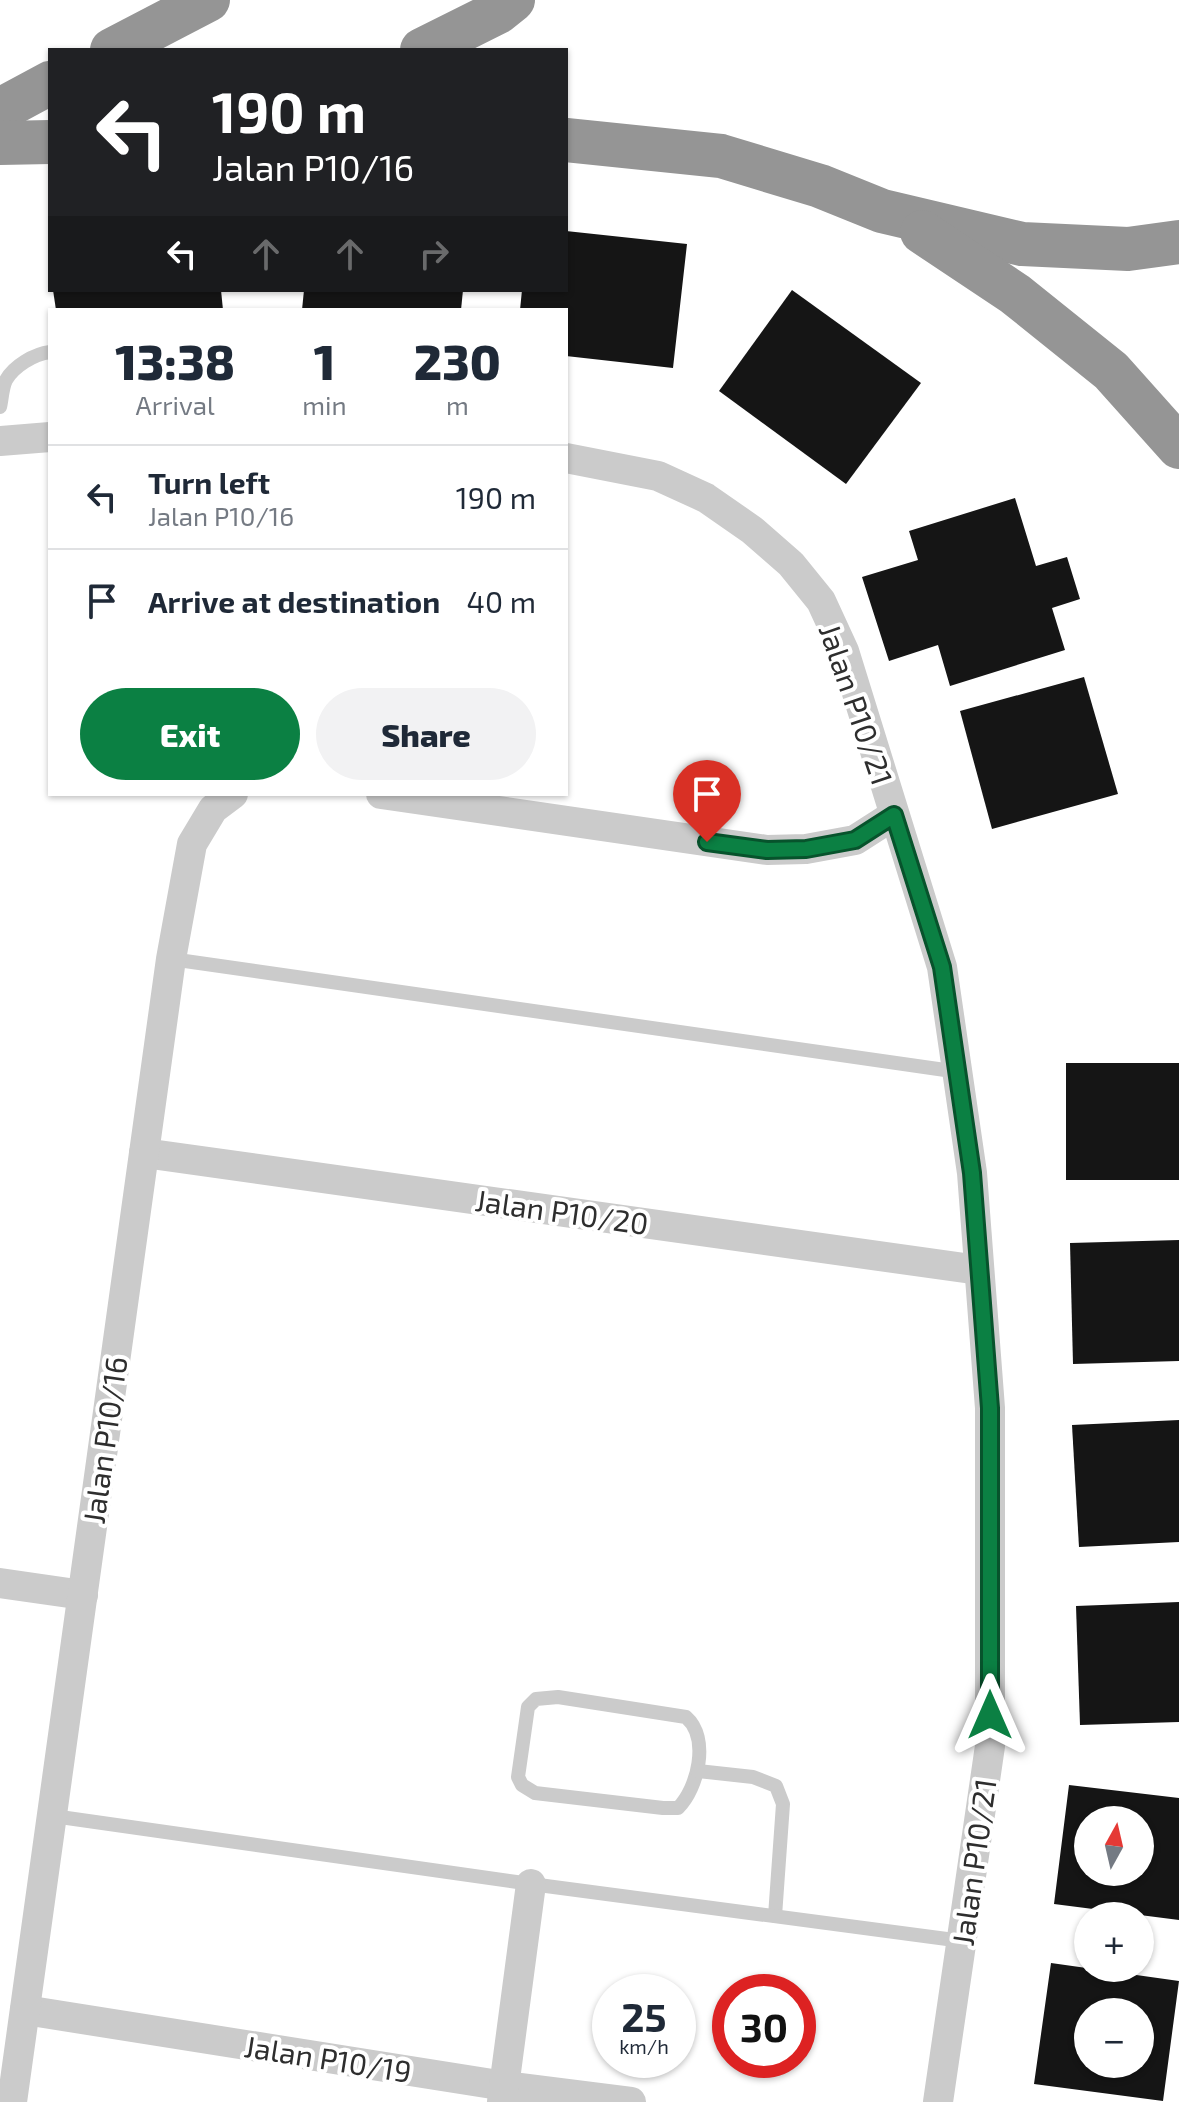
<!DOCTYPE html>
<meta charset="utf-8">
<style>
:root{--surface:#fff;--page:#f2f2f3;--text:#1f2937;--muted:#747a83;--line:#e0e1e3;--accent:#0b8043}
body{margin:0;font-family:"Exo 2",sans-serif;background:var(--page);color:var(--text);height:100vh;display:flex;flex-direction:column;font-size:30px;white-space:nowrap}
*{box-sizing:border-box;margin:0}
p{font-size:26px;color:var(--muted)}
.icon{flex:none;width:44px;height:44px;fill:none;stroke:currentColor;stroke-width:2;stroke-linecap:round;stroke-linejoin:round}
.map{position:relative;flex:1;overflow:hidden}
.panel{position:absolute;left:48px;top:308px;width:520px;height:488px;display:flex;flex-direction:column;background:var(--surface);border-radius:0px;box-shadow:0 2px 6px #0004}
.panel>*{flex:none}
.hud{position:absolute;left:48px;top:48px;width:520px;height:244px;border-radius:0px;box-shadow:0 2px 6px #0004;background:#202124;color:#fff;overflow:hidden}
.needle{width:52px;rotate:8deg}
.buttons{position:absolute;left:1074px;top:1806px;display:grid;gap:16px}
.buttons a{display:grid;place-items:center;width:80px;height:80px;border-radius:50%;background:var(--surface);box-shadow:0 2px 6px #0004;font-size:40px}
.speed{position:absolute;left:592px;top:1974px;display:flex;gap:16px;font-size:40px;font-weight:700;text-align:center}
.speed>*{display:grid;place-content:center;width:104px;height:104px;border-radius:50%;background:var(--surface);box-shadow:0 2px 6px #0004;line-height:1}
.speed small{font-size:20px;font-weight:400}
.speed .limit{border:12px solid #d22;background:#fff;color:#111}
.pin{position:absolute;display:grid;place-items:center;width:68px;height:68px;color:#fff;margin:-82px -34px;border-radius:50% 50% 50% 0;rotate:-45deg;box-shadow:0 0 8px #0007}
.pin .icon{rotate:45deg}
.me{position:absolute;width:88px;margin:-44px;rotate:0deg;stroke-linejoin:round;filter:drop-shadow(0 0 6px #0008)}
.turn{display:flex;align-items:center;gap:28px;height:168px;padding:0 32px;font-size:36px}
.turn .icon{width:104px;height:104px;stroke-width:2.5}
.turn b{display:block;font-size:56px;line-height:68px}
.lanes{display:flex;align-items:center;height:76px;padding:0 32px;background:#0003;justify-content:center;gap:40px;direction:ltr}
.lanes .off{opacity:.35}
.eta{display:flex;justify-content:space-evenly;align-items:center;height:136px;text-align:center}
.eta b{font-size:48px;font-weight:800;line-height:56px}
.action{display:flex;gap:16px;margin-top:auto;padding:16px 32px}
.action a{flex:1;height:92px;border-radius:48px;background:var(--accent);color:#fff;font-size:32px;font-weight:800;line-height:92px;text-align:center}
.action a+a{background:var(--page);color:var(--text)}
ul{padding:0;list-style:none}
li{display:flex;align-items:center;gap:24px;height:104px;padding:0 32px;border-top:2px solid var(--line)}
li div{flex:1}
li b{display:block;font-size:30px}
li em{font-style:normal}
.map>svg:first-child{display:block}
</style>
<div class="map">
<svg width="1179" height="2102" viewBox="0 0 1179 2102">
<rect width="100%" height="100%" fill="#fff"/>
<g fill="#151515" fill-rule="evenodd">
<polygon points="566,231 687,244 673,368 566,356 566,310 520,310 522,290 566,290"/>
<polygon points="53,290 221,290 223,310 56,310"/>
<polygon points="304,290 463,290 461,310 302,310"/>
<polygon points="792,290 921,383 846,484 719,391"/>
<polygon points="1015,498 1036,566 1067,557 1080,599 1052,608 1065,650 950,686 938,645 889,661 862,577 918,560 909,531"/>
<polygon points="1084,677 1118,794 992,829 960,711"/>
<rect x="1066" y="1063" width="113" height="117"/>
<polygon points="1179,1240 1179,1361 1073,1364 1070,1243"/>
<polygon points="1179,1420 1179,1542 1079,1547 1072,1425"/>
<polygon points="1179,1602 1179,1722 1080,1725 1076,1606"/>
<path d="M1069,1785l110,13v122l-125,-16zM1088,1820h52v52h-52z"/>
<path d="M1051,1963l128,18 -16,120 -129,-17zM1088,2012h52v52h-52z"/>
</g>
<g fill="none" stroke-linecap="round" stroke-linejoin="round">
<g stroke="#cbcbcb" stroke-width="14">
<path d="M0,407c2,-8 2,-19 6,-27 8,-14 28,-26 44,-28"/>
<polyline points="171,959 959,1072"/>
<path d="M558,1697l128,20c24,21 12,71 -8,91h-15l-128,-15 -13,-8 -4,-8 10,-70 8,-8z"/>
<polyline points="698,1771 753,1777 776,1786 783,1804 775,1916"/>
<polyline points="53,1816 531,1884 962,1941"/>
</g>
<g stroke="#cbcbcb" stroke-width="30">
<polyline points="0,441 50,437"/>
<polyline points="566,458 658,476 706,498 752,530 791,564 821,601 844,651 942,967 972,1173 990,1408 990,1746 938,2102"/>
<polyline points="381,794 767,850 806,849 855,840 894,815"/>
<polyline points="144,1153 979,1270"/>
<polyline points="0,1583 83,1595"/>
<polyline points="25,2010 505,2086 631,2102"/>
<polyline points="12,2102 171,959 192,844 213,809 233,794"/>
<polyline points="502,2102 531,1884"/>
</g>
<g stroke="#959595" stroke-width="44">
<polyline points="112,50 208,0"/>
<polyline points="422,50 498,12 513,0"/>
<polyline points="0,110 50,83"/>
<polyline points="566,140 721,156 820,186 882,211 1022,244 1128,249 1179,242"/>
<polyline points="0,143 50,142"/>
<polyline points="922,232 1015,294 1111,371 1179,447"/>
</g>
</g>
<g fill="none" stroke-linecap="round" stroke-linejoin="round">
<g stroke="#07532c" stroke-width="20">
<polyline id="route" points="707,842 767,850 806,849 855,840 894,815 942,967 972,1173 990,1408 990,1715"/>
</g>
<use href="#route" stroke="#0b8043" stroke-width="14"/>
</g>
<g text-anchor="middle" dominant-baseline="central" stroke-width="8" stroke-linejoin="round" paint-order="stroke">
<g font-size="30" fill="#2e2e2e" stroke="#fff">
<text transform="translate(857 704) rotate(71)">Jalan P10/21</text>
<text transform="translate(562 1211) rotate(8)">Jalan P10/20</text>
<text transform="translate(104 1440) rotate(-82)">Jalan P10/16</text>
<text transform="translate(973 1862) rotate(-82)">Jalan P10/21</text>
<text transform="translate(328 2058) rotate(9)">Jalan P10/19</text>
</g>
</g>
</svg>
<div class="buttons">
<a><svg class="needle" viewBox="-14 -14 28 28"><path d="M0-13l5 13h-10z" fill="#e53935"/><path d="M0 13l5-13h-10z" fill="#747a83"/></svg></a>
<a>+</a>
<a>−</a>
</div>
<div class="speed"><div>25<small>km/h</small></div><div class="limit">30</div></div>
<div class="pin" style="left:707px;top:842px;background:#d93025"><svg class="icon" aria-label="arrive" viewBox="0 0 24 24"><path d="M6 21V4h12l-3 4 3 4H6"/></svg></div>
<svg class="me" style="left:990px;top:1715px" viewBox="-20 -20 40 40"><path d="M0-17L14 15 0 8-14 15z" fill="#0b8043" stroke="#fff" stroke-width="4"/></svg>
<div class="hud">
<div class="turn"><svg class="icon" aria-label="left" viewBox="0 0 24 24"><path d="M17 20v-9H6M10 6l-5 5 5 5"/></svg><div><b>190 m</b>Jalan P10/16</div></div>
<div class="lanes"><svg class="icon" aria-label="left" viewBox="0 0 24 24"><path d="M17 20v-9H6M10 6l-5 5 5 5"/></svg><svg class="icon off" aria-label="ahead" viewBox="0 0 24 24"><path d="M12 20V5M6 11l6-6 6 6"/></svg><svg class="icon off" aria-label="ahead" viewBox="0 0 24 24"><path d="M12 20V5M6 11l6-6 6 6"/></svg><svg class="icon off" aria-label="right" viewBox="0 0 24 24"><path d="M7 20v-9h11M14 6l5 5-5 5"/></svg></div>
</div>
<section class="panel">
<div class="eta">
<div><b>13:38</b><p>Arrival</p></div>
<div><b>1</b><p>min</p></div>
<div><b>230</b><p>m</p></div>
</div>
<ul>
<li><svg class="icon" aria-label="left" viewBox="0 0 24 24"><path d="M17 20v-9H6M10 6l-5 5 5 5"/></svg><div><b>Turn left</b><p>Jalan P10/16</p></div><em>190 m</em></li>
<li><svg class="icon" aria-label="arrive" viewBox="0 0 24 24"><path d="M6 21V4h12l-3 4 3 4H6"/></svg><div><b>Arrive at destination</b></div><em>40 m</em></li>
</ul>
<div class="action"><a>Exit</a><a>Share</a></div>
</section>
</div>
